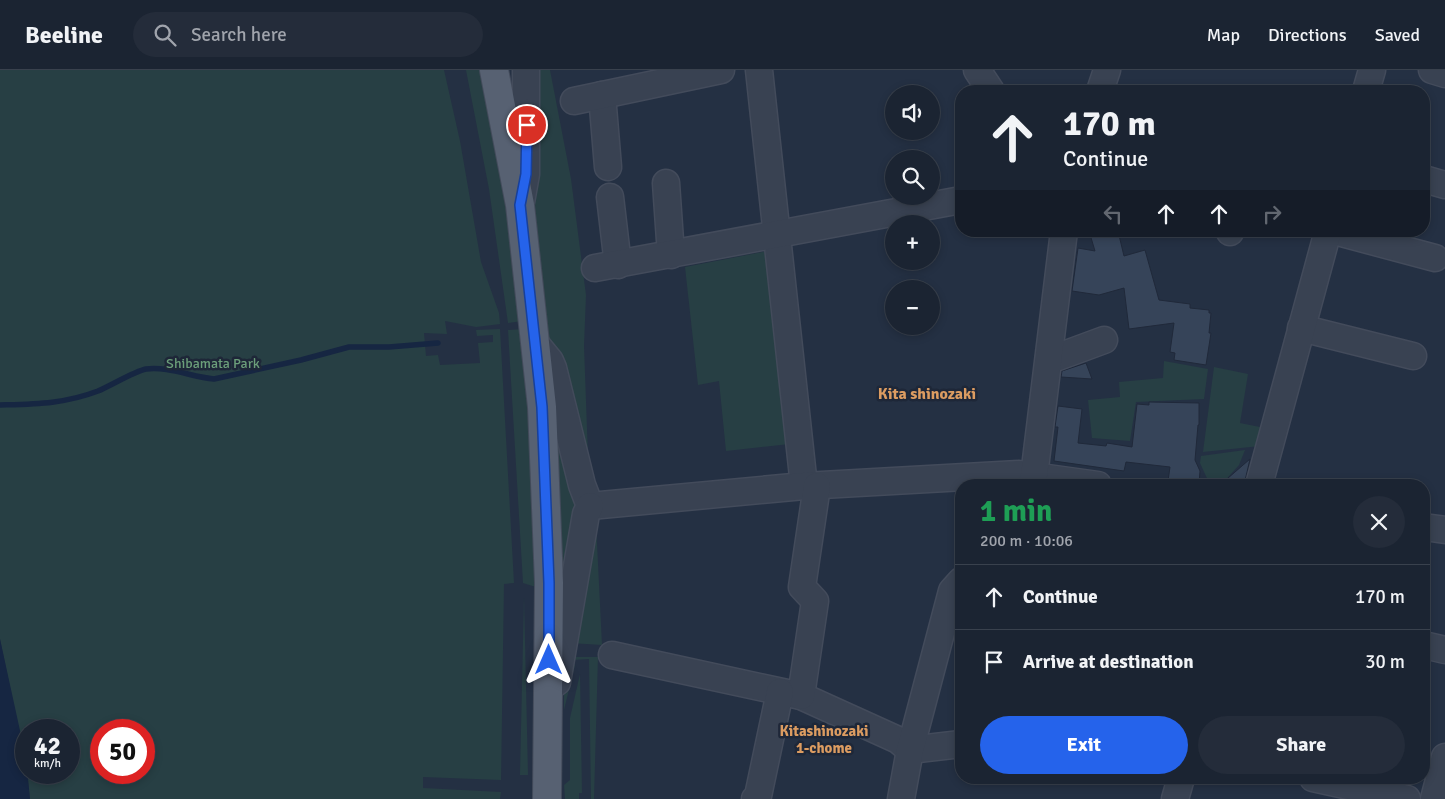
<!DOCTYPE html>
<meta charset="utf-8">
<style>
:root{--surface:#1b2432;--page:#242c3a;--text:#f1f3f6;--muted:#a0a4ac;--line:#39414d;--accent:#2563eb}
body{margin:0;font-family:Signika,sans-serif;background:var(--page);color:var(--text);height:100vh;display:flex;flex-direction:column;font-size:19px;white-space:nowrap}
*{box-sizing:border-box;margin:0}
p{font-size:16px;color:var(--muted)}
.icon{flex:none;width:28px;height:28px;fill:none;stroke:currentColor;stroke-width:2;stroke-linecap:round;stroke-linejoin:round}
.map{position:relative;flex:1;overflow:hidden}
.sheet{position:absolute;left:955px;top:409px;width:475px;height:305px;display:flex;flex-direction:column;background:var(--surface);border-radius:20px;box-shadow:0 2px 8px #0003,0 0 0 1px var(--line)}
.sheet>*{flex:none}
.top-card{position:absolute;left:955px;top:15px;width:475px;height:152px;border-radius:20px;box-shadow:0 2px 8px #0003,0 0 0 1px var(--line);background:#1b2432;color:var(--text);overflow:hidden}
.controls{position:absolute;left:885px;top:15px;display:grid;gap:10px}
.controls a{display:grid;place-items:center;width:55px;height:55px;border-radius:50%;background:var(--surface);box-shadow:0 2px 8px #0003,0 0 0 1px var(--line);font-size:25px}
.speed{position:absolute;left:15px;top:649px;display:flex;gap:10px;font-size:25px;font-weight:700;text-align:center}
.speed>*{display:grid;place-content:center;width:65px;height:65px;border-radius:50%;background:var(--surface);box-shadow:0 2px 8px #0003,0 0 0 1px var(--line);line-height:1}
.speed small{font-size:12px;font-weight:400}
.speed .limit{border:8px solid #d22;background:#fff;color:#111}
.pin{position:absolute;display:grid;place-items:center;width:42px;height:42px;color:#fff;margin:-21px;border:2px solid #fff;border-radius:50%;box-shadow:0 1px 5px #0007}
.me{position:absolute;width:55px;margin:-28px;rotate:0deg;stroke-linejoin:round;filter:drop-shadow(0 0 4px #0008)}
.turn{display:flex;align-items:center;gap:18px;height:105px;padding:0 25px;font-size:22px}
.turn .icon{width:65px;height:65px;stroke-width:2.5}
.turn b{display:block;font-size:35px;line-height:42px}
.lanes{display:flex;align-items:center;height:48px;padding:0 25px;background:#0003;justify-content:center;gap:25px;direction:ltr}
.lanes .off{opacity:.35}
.round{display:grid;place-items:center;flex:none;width:52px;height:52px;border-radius:26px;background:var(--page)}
.head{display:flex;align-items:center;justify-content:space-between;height:85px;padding:0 25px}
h1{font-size:30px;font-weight:700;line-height:38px;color:#1e9e55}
.cta{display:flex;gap:10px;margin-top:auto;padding:10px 25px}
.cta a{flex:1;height:58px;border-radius:30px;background:var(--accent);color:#fff;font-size:20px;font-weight:700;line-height:58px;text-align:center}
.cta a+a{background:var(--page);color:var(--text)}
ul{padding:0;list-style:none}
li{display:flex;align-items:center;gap:15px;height:65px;padding:0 25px;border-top:1px solid var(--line)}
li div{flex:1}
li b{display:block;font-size:19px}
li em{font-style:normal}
header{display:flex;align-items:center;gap:30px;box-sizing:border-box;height:70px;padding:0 25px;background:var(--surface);border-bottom:1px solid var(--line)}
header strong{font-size:24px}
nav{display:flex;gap:28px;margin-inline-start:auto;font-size:18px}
.search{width:350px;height:45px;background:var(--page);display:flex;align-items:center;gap:12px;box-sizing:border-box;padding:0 18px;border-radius:28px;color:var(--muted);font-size:19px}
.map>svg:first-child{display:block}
</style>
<header>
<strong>Beeline</strong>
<div class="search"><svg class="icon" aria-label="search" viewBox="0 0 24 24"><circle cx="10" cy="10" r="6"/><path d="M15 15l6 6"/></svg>Search here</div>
<nav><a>Map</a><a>Directions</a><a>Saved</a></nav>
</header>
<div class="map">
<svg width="1445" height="729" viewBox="0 0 1445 729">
<rect width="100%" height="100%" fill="#243043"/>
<g fill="#273f44" fill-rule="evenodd">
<path d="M0,0h444l16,71 21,121 18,51 1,11 -24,3 -31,-6 2,13 -23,-1 2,23 12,-1 2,10 40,-2 -2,-20 15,-1v-7l-16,1 -1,-6 24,-1 14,254 -10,1 -3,196 -78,-3v11l78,4 -1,7h-470l-3,-26 42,-1v-42h-43v35l-26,-126zM101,660h43v42h-43z"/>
<polygon points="466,0 484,0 506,115 523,251 508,253 489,119"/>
<polygon points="533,0 550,0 571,109 586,225 584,276 589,414 544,257 536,190"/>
<polygon points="768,181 790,374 726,381 719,311 698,315 685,197"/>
<polygon points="524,259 531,357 539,518 523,513 508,260"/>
<polygon points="1164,291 1208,299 1204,329 1136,332 1130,371 1092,368 1088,330 1120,327 1119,312 1163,308"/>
<polygon points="1214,297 1248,304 1240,353 1265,358 1260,376 1203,382"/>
<polygon points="547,302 579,439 558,567"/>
<polygon points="1245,380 1239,395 1221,415 1210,415 1200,393 1201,386"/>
<polygon points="596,453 602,575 570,573"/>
<polygon points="524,527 528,705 520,705"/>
<polygon points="568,587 598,587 594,729 591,729 589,589 573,590 575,595 564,640 564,610"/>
<polygon points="580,604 582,723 579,723 579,729 565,729 564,715 570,710 570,648"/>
</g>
<polygon fill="#162642" points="0,569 26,688 30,729 0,729"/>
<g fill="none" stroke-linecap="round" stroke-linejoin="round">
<path stroke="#162642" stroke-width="5.5" d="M0,335c35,-1 64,-1 98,-14 12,-5 37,-20 48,-22 22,-3 46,8 68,10l87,-19 48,-13h40l49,-4"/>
</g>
<g fill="#364459" stroke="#20293a">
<polygon points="1089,161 1118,161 1124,186 1145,180 1159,230 1190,234 1190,238 1209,240 1209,243 1211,243 1209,263 1211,263 1206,295 1174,290 1175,283 1170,282 1174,253 1129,259 1124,218 1099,225 1072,221 1078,178 1095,181"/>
<polygon points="1086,293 1092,309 1061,307 1062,301"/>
<polygon points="1149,332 1199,333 1199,355 1198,355 1195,390 1200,401 1199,414 1168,411 1170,397 1126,392 1124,401 1054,391 1058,357 1055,357 1058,336 1082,339 1078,373 1106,376 1107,373 1132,377 1137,334 1149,335"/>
<polygon points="1250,389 1244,415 1220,415"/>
</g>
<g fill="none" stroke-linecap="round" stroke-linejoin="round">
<g stroke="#434b5b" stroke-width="29">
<g id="minor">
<polyline points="759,0 804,416"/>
<polyline points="977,0 991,21"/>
<polyline points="1432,0 1445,4"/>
<polyline points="1100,21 1107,0"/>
<polyline points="1366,21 1372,0"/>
<polyline points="602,25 608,97"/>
<polyline points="574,31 721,0"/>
<polyline points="1424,109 1445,115"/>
<polyline points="666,113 671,185"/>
<polyline points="610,127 618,195"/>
<polyline points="521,132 526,104 526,0"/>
<polyline points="1334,161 1435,188"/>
<polyline points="1230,162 1230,161"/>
<polyline points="595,198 961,130"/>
<polyline points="1301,258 1413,286"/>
<polyline points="536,274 550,291 553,298 582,415 590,436 804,416 1019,404 1098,415"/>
<polyline points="1049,288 1058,287 1104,270"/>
<polyline points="1031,415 1034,406 1064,161"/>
<polyline points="1259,415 1328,161"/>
<polyline points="1424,457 1445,460"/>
<polyline points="1424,575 1445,580"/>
<polyline points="612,585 801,626 898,670 910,680 961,674"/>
<polyline points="553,615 557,612 586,444 590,436"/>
<polyline points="801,626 815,531 802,517 817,416"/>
<polyline points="1313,708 1407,729"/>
<polyline points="755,729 758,726 780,622"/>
<polyline points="901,729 910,680 952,521 961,511"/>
<polyline points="1175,729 1181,708"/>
<polyline points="1434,729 1445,687"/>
</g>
</g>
<g stroke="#434b5b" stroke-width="30">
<polyline id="major" points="494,0 520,135 542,337 549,513 547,729"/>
</g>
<use href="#minor" stroke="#394252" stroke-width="26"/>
<use href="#major" stroke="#576172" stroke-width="28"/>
</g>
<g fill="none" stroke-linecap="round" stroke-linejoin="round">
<g stroke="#184099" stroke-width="12">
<polyline id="route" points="527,55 526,104 520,135 542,337 549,513 549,590"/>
</g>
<use href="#route" stroke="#2563eb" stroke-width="9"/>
</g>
<g text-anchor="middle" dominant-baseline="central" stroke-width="5" stroke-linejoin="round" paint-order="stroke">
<g font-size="14" fill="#6c9f7a" stroke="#1e2738">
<text x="213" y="293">Shibamata Park</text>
</g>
<g font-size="15" font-weight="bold" fill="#dc9c61" stroke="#1e2738">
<text x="824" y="661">Kitashinozaki<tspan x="824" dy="17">1-chome</tspan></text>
</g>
<g font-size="16" font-weight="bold" fill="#dc9c61" stroke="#1e2738">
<text x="927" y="324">Kita shinozaki</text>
</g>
</g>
</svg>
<div class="controls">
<a><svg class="icon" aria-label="sound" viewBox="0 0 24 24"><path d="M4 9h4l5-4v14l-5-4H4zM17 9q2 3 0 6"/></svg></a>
<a><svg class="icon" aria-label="search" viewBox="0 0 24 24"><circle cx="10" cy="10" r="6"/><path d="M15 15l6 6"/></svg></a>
<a>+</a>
<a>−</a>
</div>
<div class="speed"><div>42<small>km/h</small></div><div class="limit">50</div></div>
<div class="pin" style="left:527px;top:55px;background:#d93025"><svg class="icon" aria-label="arrive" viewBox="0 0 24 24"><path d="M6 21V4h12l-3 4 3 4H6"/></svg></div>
<svg class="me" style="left:549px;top:590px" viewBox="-20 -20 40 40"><path d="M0-17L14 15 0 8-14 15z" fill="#2563eb" stroke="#fff" stroke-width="4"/></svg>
<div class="top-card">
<div class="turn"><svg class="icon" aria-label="ahead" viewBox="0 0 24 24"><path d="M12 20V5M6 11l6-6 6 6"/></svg><div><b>170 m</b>Continue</div></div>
<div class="lanes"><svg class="icon off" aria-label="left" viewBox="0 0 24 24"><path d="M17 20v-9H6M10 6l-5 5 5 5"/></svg><svg class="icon" aria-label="ahead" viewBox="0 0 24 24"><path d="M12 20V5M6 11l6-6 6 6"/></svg><svg class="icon" aria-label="ahead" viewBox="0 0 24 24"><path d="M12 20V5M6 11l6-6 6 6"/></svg><svg class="icon off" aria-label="right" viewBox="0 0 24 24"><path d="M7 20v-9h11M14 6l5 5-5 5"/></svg></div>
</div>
<section class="sheet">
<div class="head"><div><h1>1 min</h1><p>200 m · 10:06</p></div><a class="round"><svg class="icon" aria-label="close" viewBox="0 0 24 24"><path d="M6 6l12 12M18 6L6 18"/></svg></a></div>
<ul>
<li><svg class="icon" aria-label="ahead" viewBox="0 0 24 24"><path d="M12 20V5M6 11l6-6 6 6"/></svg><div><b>Continue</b></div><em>170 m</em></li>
<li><svg class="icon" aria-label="arrive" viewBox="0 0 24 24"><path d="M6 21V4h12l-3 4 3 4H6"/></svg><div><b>Arrive at destination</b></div><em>30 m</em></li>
</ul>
<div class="cta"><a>Exit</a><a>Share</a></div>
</section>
</div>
